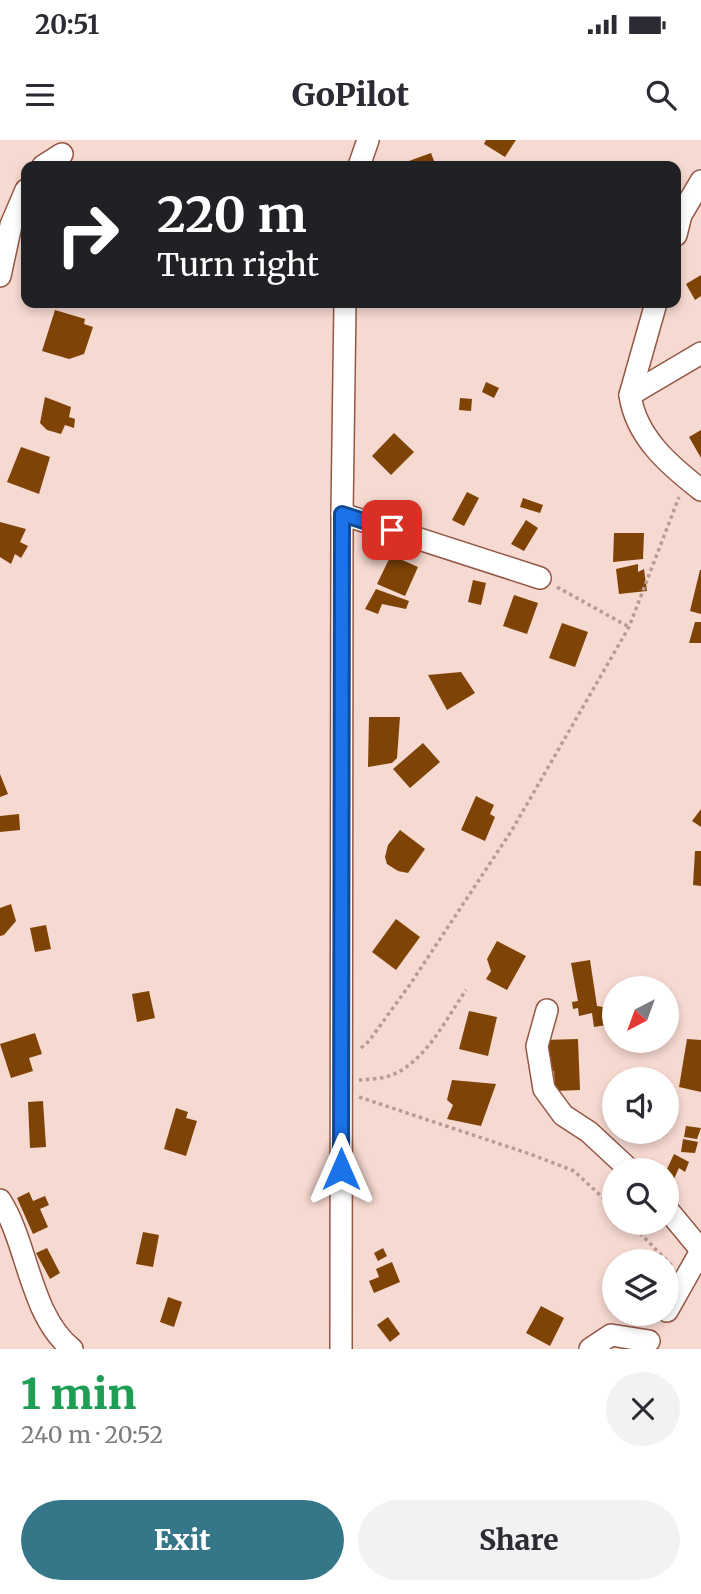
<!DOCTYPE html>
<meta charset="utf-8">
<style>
:root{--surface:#fff;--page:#f2f2f3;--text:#2b2b33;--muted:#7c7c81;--accent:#357789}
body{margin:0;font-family:Merriweather,serif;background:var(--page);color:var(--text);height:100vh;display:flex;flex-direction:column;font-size:26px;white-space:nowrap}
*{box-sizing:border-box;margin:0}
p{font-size:23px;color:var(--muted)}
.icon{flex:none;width:38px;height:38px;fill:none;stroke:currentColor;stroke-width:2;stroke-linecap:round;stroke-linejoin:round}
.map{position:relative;height:1209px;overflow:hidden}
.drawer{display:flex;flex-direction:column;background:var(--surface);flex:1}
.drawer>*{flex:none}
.top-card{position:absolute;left:21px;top:21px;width:660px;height:147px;border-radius:14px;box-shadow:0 4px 10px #0003;background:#202124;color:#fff;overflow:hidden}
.needle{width:46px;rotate:221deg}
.tools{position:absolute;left:602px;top:836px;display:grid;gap:14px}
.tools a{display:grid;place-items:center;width:77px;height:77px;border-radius:50%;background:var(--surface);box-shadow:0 4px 10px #0003;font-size:35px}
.pin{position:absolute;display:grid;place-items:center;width:60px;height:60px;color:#fff;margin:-30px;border-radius:14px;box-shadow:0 4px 10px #0006}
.me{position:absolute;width:77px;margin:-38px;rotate:0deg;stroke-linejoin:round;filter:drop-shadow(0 0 5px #0008)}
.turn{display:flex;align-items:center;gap:24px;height:147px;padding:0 21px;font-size:32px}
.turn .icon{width:91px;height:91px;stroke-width:2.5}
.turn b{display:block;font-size:49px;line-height:60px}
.round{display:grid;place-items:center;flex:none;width:74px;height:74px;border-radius:37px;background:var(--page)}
.summary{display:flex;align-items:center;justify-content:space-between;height:119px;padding:0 21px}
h1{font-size:42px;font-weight:800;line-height:52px;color:#1e9e55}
.cta{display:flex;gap:14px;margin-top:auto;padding:14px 21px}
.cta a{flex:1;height:80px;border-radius:42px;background:var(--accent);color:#fff;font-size:28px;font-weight:800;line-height:80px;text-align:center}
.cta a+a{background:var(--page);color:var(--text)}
.status{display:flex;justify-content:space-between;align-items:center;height:49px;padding:0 35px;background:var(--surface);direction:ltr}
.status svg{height:19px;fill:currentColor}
header{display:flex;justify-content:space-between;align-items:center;height:91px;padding:0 21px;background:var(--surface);font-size:32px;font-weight:800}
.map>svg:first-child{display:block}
</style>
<div class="status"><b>20:51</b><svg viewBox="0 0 49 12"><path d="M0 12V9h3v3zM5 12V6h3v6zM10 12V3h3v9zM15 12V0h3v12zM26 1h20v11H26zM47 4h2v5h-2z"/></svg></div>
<header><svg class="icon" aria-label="menu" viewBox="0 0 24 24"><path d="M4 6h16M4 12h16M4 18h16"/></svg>GoPilot<svg class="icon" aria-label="search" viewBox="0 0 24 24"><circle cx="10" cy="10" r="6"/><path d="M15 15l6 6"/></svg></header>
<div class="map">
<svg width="701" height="1209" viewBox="0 0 701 1209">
<rect width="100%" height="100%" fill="#f6d9d0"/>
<g fill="#7e4305">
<polygon points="486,0 516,0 505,17 484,4"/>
<polygon points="431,13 436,26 395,26"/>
<polygon points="701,135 701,156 695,160 686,144"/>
<polygon points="55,170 85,179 84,184 93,187 84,214 69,219 42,211"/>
<polygon points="486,242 499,248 494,258 482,252"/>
<polygon points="45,257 71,267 69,277 75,279 74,288 65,285 61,294 47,290 40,283"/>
<polygon points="460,258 472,259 471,271 459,270"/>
<polygon points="701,290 701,318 689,297"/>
<polygon points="394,293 414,312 391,335 372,316"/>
<polygon points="21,307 50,317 39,354 7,342"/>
<polygon points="467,352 479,358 464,386 452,380"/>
<polygon points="523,358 543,365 540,373 520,367"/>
<polygon points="526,380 538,388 524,411 511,404"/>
<polygon points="0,382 26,389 20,402 28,406 21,418 15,414 11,424 0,417"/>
<polygon points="614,393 644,393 643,419 613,422"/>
<polygon points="391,415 418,427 405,456 377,444"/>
<polygon points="638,424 638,432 644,429 647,451 619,454 616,429"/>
<polygon points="700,430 701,430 701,474 690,471"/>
<polygon points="473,440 486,443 481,465 468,462"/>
<polygon points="376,449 409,461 406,469 382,464 378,474 365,469"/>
<polygon points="514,455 538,463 527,494 503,486"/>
<polygon points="695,482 701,482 701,503 689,503"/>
<polygon points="562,483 588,492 575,527 549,518"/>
<polygon points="461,532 475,553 447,570 428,535"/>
<polygon points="369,577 400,577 397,618 392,623 368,627"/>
<polygon points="423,603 440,622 410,648 393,629"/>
<polygon points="0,634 8,654 0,657"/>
<polygon points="476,656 494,665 490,674 495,677 485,701 461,690"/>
<polygon points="701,669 701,687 692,681"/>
<polygon points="19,674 20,690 0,692 0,676"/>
<polygon points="400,690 425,709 408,733 398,731 387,724 385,717 388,705"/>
<polygon points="695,711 701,711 701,746 693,745"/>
<polygon points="11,764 16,781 4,795 0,796 0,768"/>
<polygon points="396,779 420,797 396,830 372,812"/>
<polygon points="46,785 51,809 35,812 30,788"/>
<polygon points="497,801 526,816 507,850 486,839 491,831 487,819"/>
<polygon points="590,820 597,866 609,868 612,884 594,887 592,873 579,876 578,868 573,869 572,862 578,861 571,823"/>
<polygon points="149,851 155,878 137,882 132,854"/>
<polygon points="469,871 497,877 488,916 459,909"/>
<polygon points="35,893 42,914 29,918 33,931 11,938 0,904"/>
<polygon points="578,899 580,950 555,951 554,931 545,931 543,900"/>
<polygon points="687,899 701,900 701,952 679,947"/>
<polygon points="452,940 496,944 481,986 447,979 453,965 447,960"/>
<polygon points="43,961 46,1007 30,1008 28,962"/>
<polygon points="176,968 188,972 186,978 197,981 186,1016 164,1009"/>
<polygon points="686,986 701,988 697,999 684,997"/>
<polygon points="683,999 698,1002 695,1013 681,1012"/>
<polygon points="674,1014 689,1022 685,1032 679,1028 673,1041 667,1038 667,1029"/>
<polygon points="29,1052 33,1061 45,1056 49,1065 40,1069 48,1087 33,1094 17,1058"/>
<polygon points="143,1092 159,1095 153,1127 136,1124"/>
<polygon points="47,1108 60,1133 50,1139 36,1113"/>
<polygon points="383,1108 387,1116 378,1121 374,1113"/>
<polygon points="392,1122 400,1142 374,1153 369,1141 379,1137 376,1129"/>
<polygon points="168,1157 182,1162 174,1187 160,1182"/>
<polygon points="541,1166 564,1178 550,1206 526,1193"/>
<polygon points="388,1177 400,1194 390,1202 377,1185"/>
</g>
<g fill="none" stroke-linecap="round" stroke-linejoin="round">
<g stroke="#945744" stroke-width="24">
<g id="minor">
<polyline points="43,26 62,14"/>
<polyline points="359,26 368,0"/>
<polyline points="676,95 681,75 701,41"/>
<polyline points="0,136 11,85 26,50"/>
<path d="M656,163l-26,92c6,42 39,70 71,95"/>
<polyline points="630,255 701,213"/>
<polyline points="342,374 540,438"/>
<polyline points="547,870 537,906 544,949 563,975 589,992 631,1031"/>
<path d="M0,1060c28,43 30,116 72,149"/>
<polyline points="667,1069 701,1110"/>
<polyline points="667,1171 701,1111"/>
<polyline points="341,1209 342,374 345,163"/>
<polyline points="590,1209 611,1195 649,1201"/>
</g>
</g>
<g stroke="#b89c93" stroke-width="3.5" stroke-dasharray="3.5 3.5" stroke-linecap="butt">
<polyline points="557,447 629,487"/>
<polyline points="361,908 369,901 411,843 512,690 629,487 679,357"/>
<path d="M359,940c10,-1 23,-1 33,-5 34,-14 54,-56 74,-85"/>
<polyline points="359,957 530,1014 574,1031 614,1068"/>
<polyline points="630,1083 672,1126"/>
</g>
<use href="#minor" stroke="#fff" stroke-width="21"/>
</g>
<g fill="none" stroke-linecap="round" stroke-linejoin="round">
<g stroke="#114b97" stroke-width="18">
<polyline id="route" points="341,1029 342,374 392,390"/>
</g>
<use href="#route" stroke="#1a73e8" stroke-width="12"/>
</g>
</svg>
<div class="tools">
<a><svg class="needle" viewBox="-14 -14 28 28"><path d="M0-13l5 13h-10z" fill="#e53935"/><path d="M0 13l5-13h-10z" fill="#7c7c81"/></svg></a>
<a><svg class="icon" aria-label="sound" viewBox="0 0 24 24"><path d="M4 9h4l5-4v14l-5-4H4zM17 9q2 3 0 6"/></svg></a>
<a><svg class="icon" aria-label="search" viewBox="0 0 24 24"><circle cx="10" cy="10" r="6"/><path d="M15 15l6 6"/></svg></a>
<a><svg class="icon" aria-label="layers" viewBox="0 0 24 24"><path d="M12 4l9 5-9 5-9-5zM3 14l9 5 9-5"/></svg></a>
</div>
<div class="pin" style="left:392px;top:390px;background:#d93025"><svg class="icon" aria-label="arrive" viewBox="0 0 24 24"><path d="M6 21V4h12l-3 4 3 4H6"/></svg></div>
<svg class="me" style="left:341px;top:1029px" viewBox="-20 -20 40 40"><path d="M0-17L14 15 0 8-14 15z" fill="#1a73e8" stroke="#fff" stroke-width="4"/></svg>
<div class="top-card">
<div class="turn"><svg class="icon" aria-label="right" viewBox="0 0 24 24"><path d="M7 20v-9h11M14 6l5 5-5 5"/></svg><div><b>220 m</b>Turn right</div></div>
</div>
</div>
<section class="drawer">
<div class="summary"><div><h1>1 min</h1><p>240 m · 20:52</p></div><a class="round"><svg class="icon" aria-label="close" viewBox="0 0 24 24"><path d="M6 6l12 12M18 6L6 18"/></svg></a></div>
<div class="cta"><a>Exit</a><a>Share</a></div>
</section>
